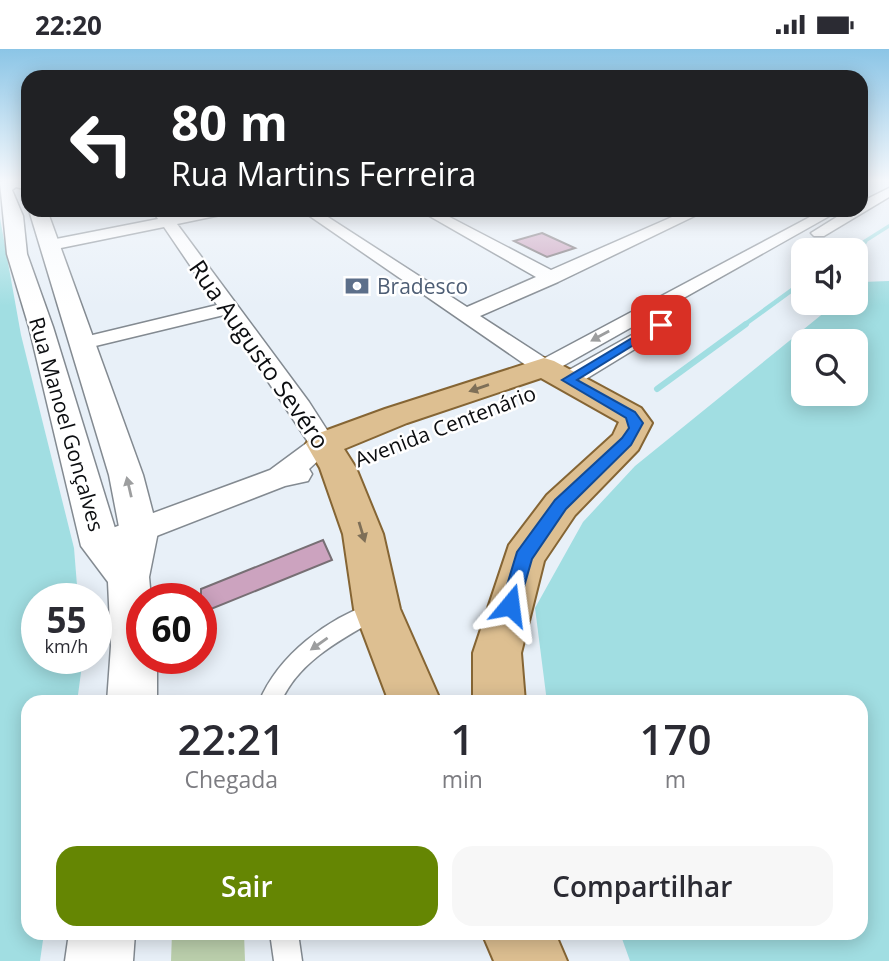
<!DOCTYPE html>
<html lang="pt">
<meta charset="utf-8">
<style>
:root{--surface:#fff;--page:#f7f7f7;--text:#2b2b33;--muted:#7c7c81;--accent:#658603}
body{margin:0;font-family:"Open Sans",sans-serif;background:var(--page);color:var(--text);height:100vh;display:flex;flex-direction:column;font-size:26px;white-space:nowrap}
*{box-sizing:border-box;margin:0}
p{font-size:23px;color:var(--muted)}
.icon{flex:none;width:38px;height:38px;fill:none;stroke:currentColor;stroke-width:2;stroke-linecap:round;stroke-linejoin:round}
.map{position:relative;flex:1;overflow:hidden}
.sheet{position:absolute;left:21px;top:646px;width:847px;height:245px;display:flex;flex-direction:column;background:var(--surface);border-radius:21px;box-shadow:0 4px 18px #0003}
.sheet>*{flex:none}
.top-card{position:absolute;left:21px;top:21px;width:847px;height:147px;border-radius:21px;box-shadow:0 4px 18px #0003;background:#202124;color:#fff;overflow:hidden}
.buttons{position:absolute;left:791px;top:189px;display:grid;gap:14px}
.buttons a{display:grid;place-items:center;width:77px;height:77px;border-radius:14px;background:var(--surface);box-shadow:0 4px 18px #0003;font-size:35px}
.speed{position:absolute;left:21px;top:534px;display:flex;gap:14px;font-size:35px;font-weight:700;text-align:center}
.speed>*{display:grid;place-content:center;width:91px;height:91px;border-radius:50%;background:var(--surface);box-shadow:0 4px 18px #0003;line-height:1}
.speed small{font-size:18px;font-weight:400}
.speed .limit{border:10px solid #d22;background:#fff;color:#111}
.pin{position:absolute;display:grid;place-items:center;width:60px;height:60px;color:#fff;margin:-30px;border-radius:14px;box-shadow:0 4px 10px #0006}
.me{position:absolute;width:77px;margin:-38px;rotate:16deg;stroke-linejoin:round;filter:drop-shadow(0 0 5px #0008)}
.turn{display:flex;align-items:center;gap:24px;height:147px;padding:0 35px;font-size:32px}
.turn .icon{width:91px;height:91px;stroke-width:2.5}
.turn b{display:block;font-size:49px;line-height:60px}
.eta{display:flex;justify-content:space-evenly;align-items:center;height:119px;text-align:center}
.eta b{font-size:42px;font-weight:600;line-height:49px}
.primary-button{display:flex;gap:14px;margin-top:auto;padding:14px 35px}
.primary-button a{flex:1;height:80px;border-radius:21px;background:var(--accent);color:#fff;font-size:28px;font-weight:600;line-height:80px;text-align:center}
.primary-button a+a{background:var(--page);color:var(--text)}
.status{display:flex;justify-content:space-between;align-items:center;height:49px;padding:0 35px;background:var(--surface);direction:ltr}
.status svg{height:19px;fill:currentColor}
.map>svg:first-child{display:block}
</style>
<div class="status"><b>22:20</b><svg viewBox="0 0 49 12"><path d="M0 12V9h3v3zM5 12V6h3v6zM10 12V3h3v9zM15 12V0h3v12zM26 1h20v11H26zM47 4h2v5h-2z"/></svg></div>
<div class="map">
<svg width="889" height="912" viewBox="0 0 889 912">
<rect width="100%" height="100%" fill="#e8f0f8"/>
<polygon fill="#bbcfac" points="172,884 244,884 245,912 171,912"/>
<g fill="#a1dee2" fill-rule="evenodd">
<polygon points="0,169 21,286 74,499 78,549 37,550 37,609 83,609 77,653 28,653 28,884 44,884 40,912 0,912"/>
<path d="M889,232v680h-259l-10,-28h241v-231h-314l-12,-94 48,-86 52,-56 201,-163h20v-16l6,-5zM803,292h53v53h-53z"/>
</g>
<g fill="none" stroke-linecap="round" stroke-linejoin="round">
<polyline stroke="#a1dee2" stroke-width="3.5" points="862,194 889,177"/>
<g stroke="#a1dee2" stroke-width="4.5">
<polyline points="852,201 865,193"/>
<polyline points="744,276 803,233"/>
</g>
<polyline stroke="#a1dee2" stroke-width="6" points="657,340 746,275"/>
</g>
<g fill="#cca3bf" stroke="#776f74" stroke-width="2">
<polygon points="542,184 575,199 547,208 514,192"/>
<polygon points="323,491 332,511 201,564 201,540"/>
</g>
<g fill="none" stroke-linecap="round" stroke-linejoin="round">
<g stroke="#838a91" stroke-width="3">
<g id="service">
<path d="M375,553l7,2 2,6 -2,6c-38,22 -83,44 -101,86h-22c20,-48 68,-83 116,-100z"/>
<polygon points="270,884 298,884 302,912 274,912"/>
</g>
</g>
<g stroke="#838a91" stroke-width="3">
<g id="minor">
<polygon points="889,139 889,148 824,187 814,187 811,184 848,161 861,161 861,153"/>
<polygon points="152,161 166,161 171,168 204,161 232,161 230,164 177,175 309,353 336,395 309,420 312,425 308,432 285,437 118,502 107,499 102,490 107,481 270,421 308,393 224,266 83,300 76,298 72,294 76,290 217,256 164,178 51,201 43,196 51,191 158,170"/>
<polygon points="301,161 317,161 467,258 536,228 419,161 436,161 551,221 688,161 707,161 558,233 480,267 545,309 823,161 840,161 552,323 536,323"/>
<polygon points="664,268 671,270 674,274 671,278 576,336 560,336 556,331 560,326"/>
</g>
</g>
<g stroke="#838a91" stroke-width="3">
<g id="tertiary">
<polygon points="11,130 28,131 28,141 16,138 12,141 23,167 27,205 53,278 118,489 120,483 109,426 29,161 47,161 143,426 158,483 149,528 151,550 142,550 142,609 157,609 157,653 107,653 111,597 108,533 81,497 29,278 7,205 0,133"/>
<polygon points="69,884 135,884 133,912 65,912"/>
</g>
</g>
<g stroke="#856534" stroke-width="4">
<g id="primary">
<polygon points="544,309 554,312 641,359 652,374 638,401 575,466 544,512 521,604 525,653 473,653 473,604 509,496 547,446 613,386 619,373 541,329 407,374 344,400 356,419 383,485 400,560 441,653 389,653 354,560 343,485 320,419 306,395 311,387 385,360"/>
<polygon points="482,884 555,884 567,912 494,912"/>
</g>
</g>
<use href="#service" fill="#fff" fill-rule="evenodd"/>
<use href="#minor" fill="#fff" fill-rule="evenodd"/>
<use href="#tertiary" fill="#fff" fill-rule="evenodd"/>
<use href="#primary" fill="#ddbf91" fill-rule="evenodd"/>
</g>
<defs><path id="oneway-solid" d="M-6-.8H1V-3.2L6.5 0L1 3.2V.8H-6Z" transform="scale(1.75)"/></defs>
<g fill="#9d9e9f">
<use href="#oneway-solid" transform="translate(600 287) rotate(151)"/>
<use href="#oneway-solid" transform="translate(129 438) rotate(-103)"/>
<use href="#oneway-solid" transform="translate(319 595) rotate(145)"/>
</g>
<g fill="#7e6f57">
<use href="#oneway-solid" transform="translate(479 339) rotate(161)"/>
<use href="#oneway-solid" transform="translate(362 483) rotate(73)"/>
</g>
<linearGradient id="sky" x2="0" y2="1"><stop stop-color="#8bc5e6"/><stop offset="0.51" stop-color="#f5f8fc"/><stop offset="1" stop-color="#f5f8fc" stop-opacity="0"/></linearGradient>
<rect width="889" height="257" fill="url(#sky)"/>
<polygon fill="#1a73e8" stroke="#114b97" stroke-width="2" points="657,274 666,276 577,331 635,363 643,374 631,396 566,460 532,510 517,562 510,564 503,562 501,556 517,503 555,451 622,389 629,379 626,369 562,331"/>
<defs>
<g id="bank-bare" transform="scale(1.89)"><path d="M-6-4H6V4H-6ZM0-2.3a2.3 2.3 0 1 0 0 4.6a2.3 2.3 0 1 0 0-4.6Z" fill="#5c6f8a" stroke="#fff" stroke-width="2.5" paint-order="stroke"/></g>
</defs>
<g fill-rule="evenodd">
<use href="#bank-bare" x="357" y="237"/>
</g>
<g text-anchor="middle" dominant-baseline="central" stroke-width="5" stroke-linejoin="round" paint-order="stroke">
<g font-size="21" fill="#4e5e75" stroke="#fff" text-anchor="start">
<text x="377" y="237">Bradesco</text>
</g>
<g font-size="21" fill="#0b0d10" stroke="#fff">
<text transform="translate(67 375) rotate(74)">Rua Manoel Gonçalves</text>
<text transform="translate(445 377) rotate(-21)">Avenida Centenário</text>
</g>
<g font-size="24" fill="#0b0d10" stroke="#fff">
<text transform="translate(260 305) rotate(55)">Rua Augusto Sevéro</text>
</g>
</g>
</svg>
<div class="buttons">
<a><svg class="icon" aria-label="sound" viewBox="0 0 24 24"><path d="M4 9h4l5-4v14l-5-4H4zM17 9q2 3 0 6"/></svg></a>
<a><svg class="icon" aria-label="search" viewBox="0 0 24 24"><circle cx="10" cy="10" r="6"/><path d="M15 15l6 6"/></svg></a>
</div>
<div class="speed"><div>55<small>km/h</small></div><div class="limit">60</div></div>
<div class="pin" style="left:661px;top:276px;background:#d93025"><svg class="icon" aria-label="arrive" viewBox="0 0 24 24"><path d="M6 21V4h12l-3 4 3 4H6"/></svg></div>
<svg class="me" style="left:510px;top:556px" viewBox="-20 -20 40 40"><path d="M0-17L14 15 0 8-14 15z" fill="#1a73e8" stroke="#fff" stroke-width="4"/></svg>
<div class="top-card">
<div class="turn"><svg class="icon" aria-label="left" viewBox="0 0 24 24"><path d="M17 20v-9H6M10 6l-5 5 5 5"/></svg><div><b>80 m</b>Rua Martins Ferreira</div></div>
</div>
<section class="sheet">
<div class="eta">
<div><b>22:21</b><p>Chegada</p></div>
<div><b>1</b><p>min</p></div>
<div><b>170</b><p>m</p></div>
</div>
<div class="primary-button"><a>Sair</a><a>Compartilhar</a></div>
</section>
</div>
